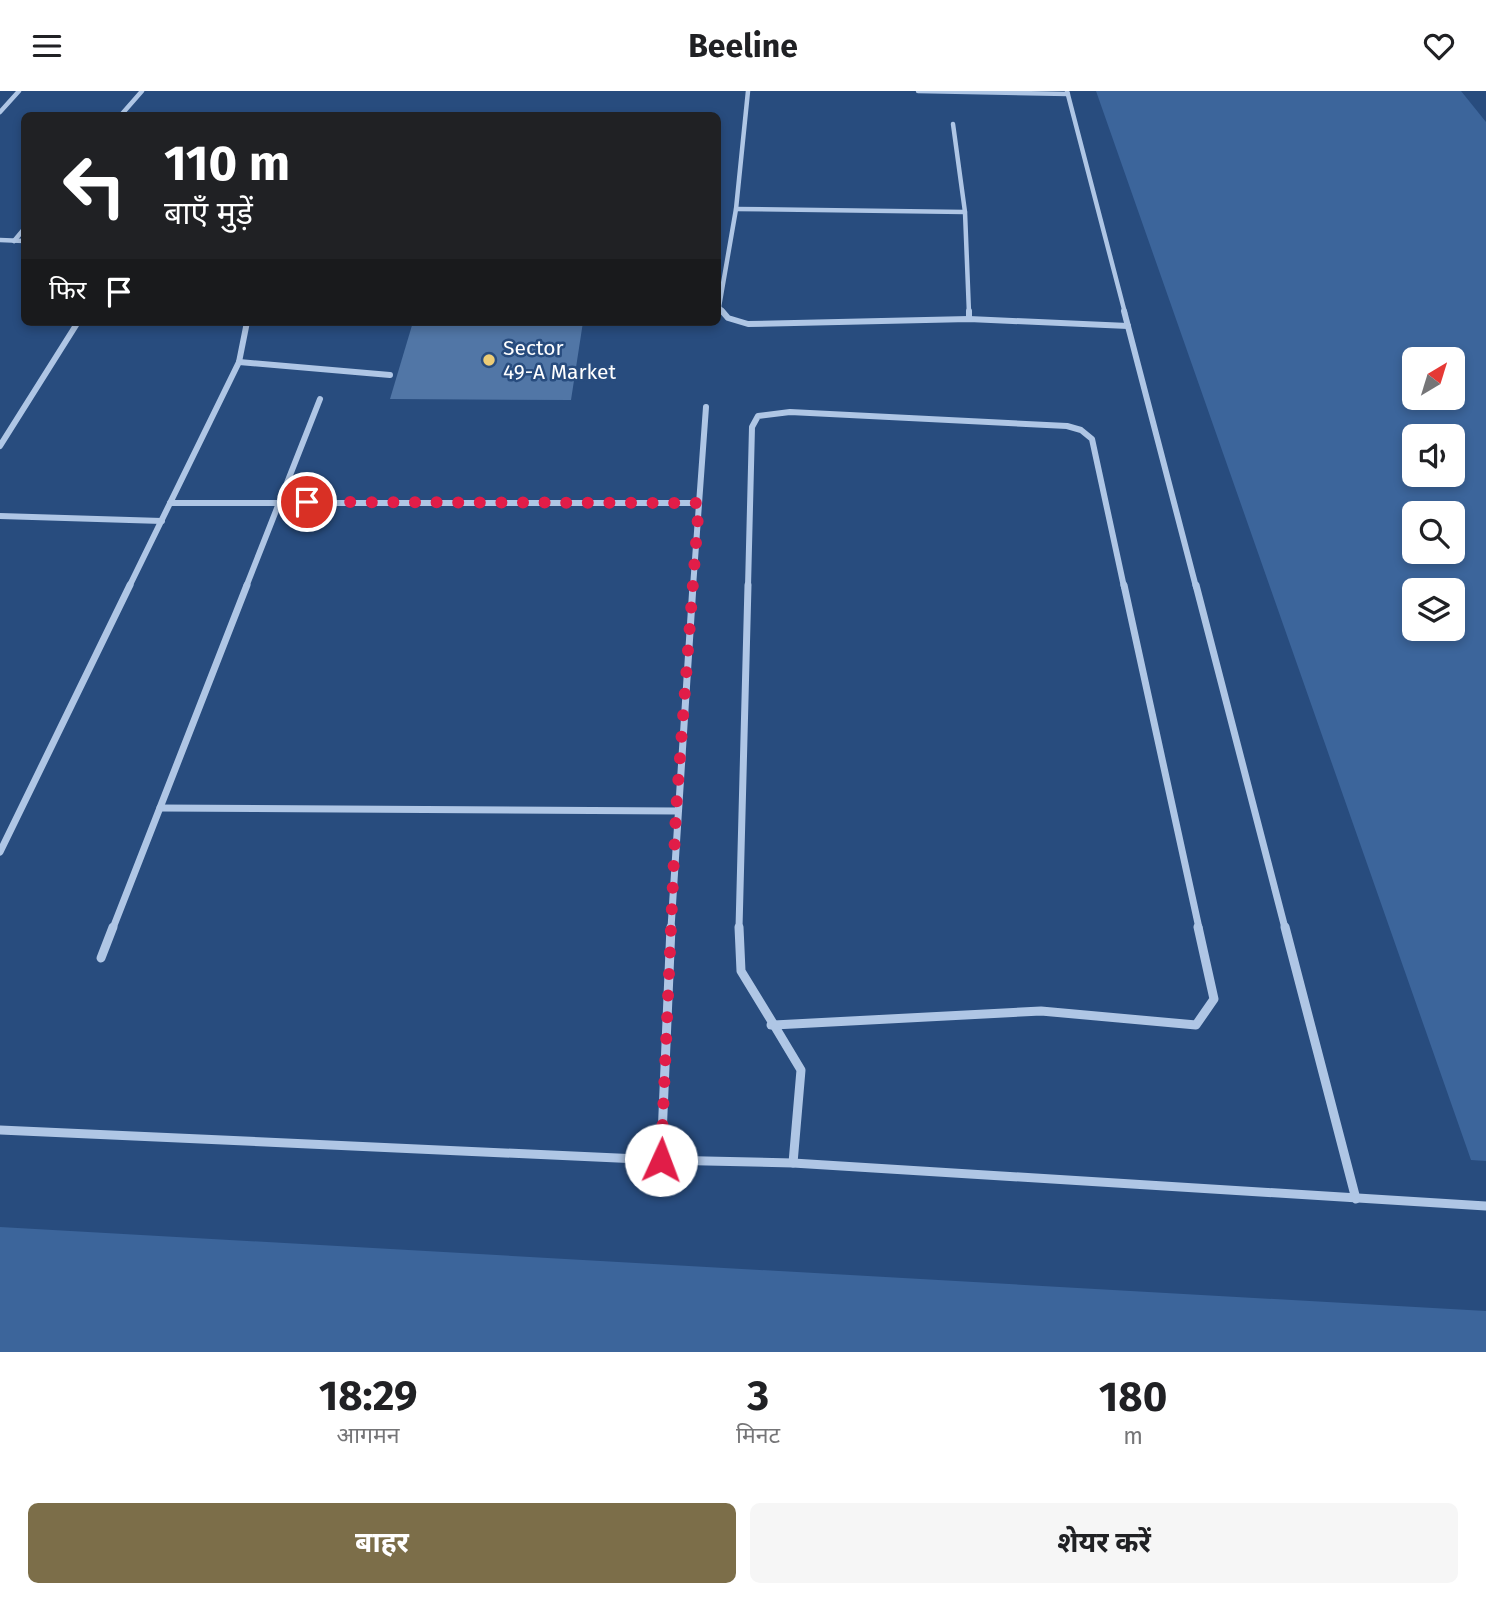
<!DOCTYPE html>
<html lang="hi">
<meta charset="utf-8">
<style>
:root{--surface:#fff;--page:#f6f6f6;--text:#202124;--muted:#757577;--accent:#7c6e49}
body{margin:0;font-family:"Fira Sans","Noto Sans Devanagari",sans-serif;background:var(--page);color:var(--text);height:100vh;display:flex;flex-direction:column;font-size:26px;white-space:nowrap}
*{box-sizing:border-box;margin:0}
p{font-size:23px;color:var(--muted)}
.icon{flex:none;width:38px;height:38px;fill:none;stroke:currentColor;stroke-width:2;stroke-linecap:round;stroke-linejoin:round}
.map{position:relative;height:1261px;overflow:hidden}
.side{display:flex;flex-direction:column;background:var(--surface);flex:1}
.side>*{flex:none}
.banner{position:absolute;left:21px;top:21px;width:700px;height:214px;border-radius:10px;box-shadow:0 4px 10px #0003;background:#202124;color:#fff;overflow:hidden}
.needle{width:46px;rotate:38deg}
.tools{position:absolute;left:1402px;top:256px;display:grid;gap:14px}
.tools a{display:grid;place-items:center;width:63px;height:63px;border-radius:10px;background:var(--surface);box-shadow:0 4px 10px #0003;font-size:35px}
.pin{position:absolute;display:grid;place-items:center;width:60px;height:60px;color:#fff;margin:-30px;border:4px solid #fff;border-radius:50%;box-shadow:0 2px 7px #0007}
.me{position:absolute;width:77px;margin:-38px;rotate:2deg;stroke-linejoin:round;filter:drop-shadow(0 0 5px #0008)}
.turn{display:flex;align-items:center;gap:24px;height:147px;padding:0 28px;font-size:32px}
.turn .icon{width:91px;height:91px;stroke-width:2.5}
.turn b{display:block;font-size:49px;line-height:60px}
.then{display:flex;align-items:center;height:66px;padding:0 28px;background:#0003;gap:14px;font-size:26px}
.eta{display:flex;justify-content:space-evenly;align-items:center;height:119px;text-align:center}
.eta b{font-size:42px;font-weight:700;line-height:49px}
.button{display:flex;gap:14px;margin-top:auto;padding:14px 28px}
.button a{flex:1;height:80px;border-radius:10px;background:var(--accent);color:#fff;font-size:28px;font-weight:700;line-height:80px;text-align:center}
.button a+a{background:var(--page);color:var(--text)}
header{display:flex;justify-content:space-between;align-items:center;height:91px;padding:0 28px;background:var(--surface);font-size:32px;font-weight:700}
.map>svg:first-child{display:block}
</style>
<header><svg class="icon" aria-label="menu" viewBox="0 0 24 24"><path d="M4 6h16M4 12h16M4 18h16"/></svg>Beeline<svg class="icon" aria-label="heart" viewBox="0 0 24 24"><path d="M12 20l-8-8c-3-5 5-10 8-4 3-6 11-1 8 4z"/></svg></header>
<div class="map">
<svg width="1486" height="1261" viewBox="0 0 1486 1261">
<rect width="100%" height="100%" fill="#284c7e"/>
<g fill="#3c659b" fill-rule="evenodd">
<path d="M1096,0h365l25,31v1039l-15,-1zM1414,268h38v38h-38zM1414,345h38v38h-38zM1414,422h38v38h-38zM1414,499h38v38h-38z"/>
<polygon points="0,1136 1486,1220 1486,1261 0,1261"/>
</g>
<polygon fill="#5176a6" points="413,231 583,231 571,309 390,308"/>
<g fill="none" stroke-linecap="round" stroke-linejoin="round">
<g stroke="#afc6e5" stroke-width="4.5">
<polyline points="918,0 1068,3"/>
<polyline points="1067,0 1125,222"/>
<polyline points="0,21 19,0"/>
<polyline points="121,24 142,0"/>
<polyline points="953,33 965,121"/>
<polyline points="736,118 965,121 969,222"/>
<polyline points="0,149 24,150"/>
<polyline points="14,150 24,138"/>
<polyline points="724,222 719,216 736,118 748,0"/>
</g>
<g stroke="#afc6e5" stroke-width="6">
<polyline points="722,220 728,227 748,233 969,228 1128,235"/>
<polyline points="969,220 969,228"/>
<polyline points="1124,220 1196,496"/>
<polyline points="239,271 390,284"/>
<polyline points="0,355 78,231"/>
<polyline points="170,412 699,412"/>
<polyline points="0,425 162,430"/>
<polyline points="129,496 239,271 247,231"/>
<polyline points="246,496 320,308"/>
<polyline points="693,496 706,316"/>
<polyline points="748,496 752,336 758,325 790,321 1067,335 1081,339 1092,348 1124,496"/>
</g>
<g stroke="#afc6e5" stroke-width="7">
<polyline points="1124,494 1199,837"/>
<polyline points="1196,494 1285,837"/>
<polyline points="160,717 676,720"/>
<polyline points="0,761 130,494"/>
<polyline points="113,837 247,494"/>
<polyline points="671,837 693,494"/>
<polyline points="739,837 748,494"/>
</g>
<g stroke="#afc6e5" stroke-width="9">
<polyline points="739,836 741,880 774,934"/>
<polyline points="1285,836 1356,1108"/>
<polyline points="101,867 113,836"/>
<polyline points="771,934 774,934"/>
<polyline points="774,934 801,979 793,1072"/>
<polyline points="774,934 1041,920 1196,934 1214,908 1198,836"/>
<polyline points="0,1039 661,1069 793,1072 1486,1115"/>
<polyline points="661,1069 671,836"/>
</g>
</g>
<g fill="none" stroke-linecap="round" stroke-linejoin="round">
<polyline stroke="#e11d48" stroke-width="12" stroke-dasharray="0 21.6" points="307,411 699,412 676,720 661,1069"/>
</g>
<circle fill="#eccc76" stroke="#284c7e" stroke-width="2.5" cx="489" cy="269" r="7"/>
<g text-anchor="middle" dominant-baseline="central" stroke-width="5" stroke-linejoin="round" paint-order="stroke">
<g font-size="21" fill="#fff" stroke="#284c7e" text-anchor="start">
<text x="503" y="257">Sector<tspan x="503" dy="24">49-A Market</tspan></text>
</g>
</g>
</svg>
<div class="tools">
<a><svg class="needle" viewBox="-14 -14 28 28"><path d="M0-13l5 13h-10z" fill="#e53935"/><path d="M0 13l5-13h-10z" fill="#757577"/></svg></a>
<a><svg class="icon" aria-label="sound" viewBox="0 0 24 24"><path d="M4 9h4l5-4v14l-5-4H4zM17 9q2 3 0 6"/></svg></a>
<a><svg class="icon" aria-label="search" viewBox="0 0 24 24"><circle cx="10" cy="10" r="6"/><path d="M15 15l6 6"/></svg></a>
<a><svg class="icon" aria-label="layers" viewBox="0 0 24 24"><path d="M12 4l9 5-9 5-9-5zM3 14l9 5 9-5"/></svg></a>
</div>
<div class="pin" style="left:307px;top:411px;background:#d93025"><svg class="icon" aria-label="arrive" viewBox="0 0 24 24"><path d="M6 21V4h12l-3 4 3 4H6"/></svg></div>
<svg class="me" style="left:661px;top:1069px" viewBox="-20 -20 40 40"><circle r="19" fill="#fff"/><path d="M0-13L10 11 0 6-10 11z" fill="#e11d48"/></svg>
<div class="banner">
<div class="turn"><svg class="icon" aria-label="left" viewBox="0 0 24 24"><path d="M17 20v-9H6M10 6l-5 5 5 5"/></svg><div><b>110 m</b>बाएँ मुड़ें</div></div>
<div class="then">फिर<svg class="icon" aria-label="arrive" viewBox="0 0 24 24"><path d="M6 21V4h12l-3 4 3 4H6"/></svg></div>
</div>
</div>
<section class="side">
<div class="eta">
<div><b>18:29</b><p>आगमन</p></div>
<div><b>3</b><p>मिनट</p></div>
<div><b>180</b><p>m</p></div>
</div>
<div class="button"><a>बाहर</a><a>शेयर करें</a></div>
</section>
